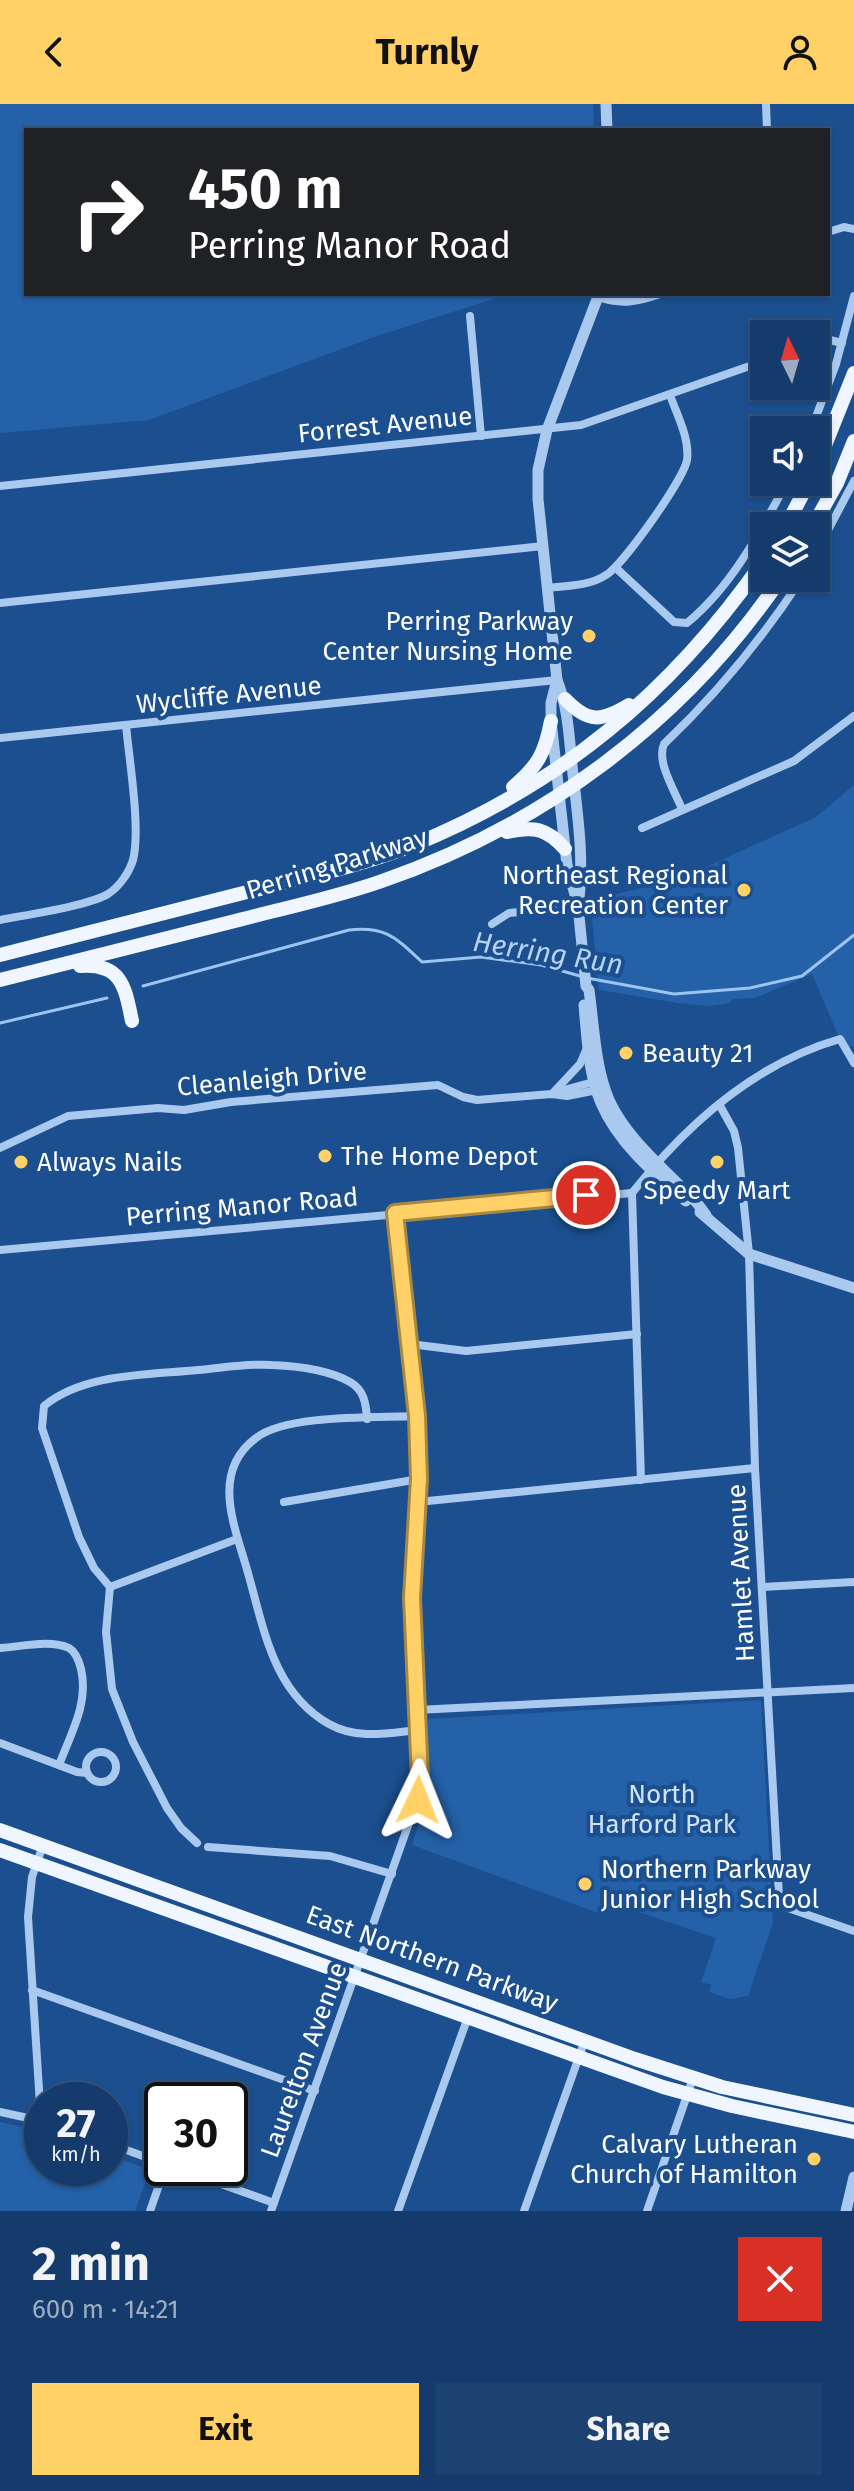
<!DOCTYPE html>
<meta charset="utf-8">
<style>
:root{--surface:#143b6b;--page:#1d4271;--text:#f1f3f6;--muted:#9dadc1;--line:#33557e;--accent:#ffd166}
body{margin:0;font-family:"Fira Sans",sans-serif;background:var(--page);color:var(--text);height:100vh;display:flex;flex-direction:column;font-size:30px;white-space:nowrap}
*{box-sizing:border-box;margin:0}
p{font-size:26px;color:var(--muted)}
.icon{flex:none;width:44px;height:44px;fill:none;stroke:currentColor;stroke-width:2;stroke-linecap:round;stroke-linejoin:round}
.map{position:relative;height:2107px;overflow:hidden}
.drawer{display:flex;flex-direction:column;background:var(--surface);flex:1}
.drawer>*{flex:none}
.top-card{position:absolute;left:24px;top:24px;width:806px;height:168px;border-radius:0px;box-shadow:0 2px 6px #0004,0 0 0 2px var(--line);background:#202124;color:#fff;overflow:hidden}
.needle{width:52px;rotate:355deg}
.tools{position:absolute;left:750px;top:216px;display:grid;gap:16px}
.tools a{display:grid;place-items:center;width:80px;height:80px;border-radius:0px;background:var(--surface);box-shadow:0 2px 6px #0004,0 0 0 2px var(--line);font-size:40px}
.speed{position:absolute;left:24px;top:1978px;display:flex;gap:16px;font-size:40px;font-weight:700;text-align:center}
.speed>*{display:grid;place-content:center;width:104px;height:104px;border-radius:50%;background:var(--surface);box-shadow:0 2px 6px #0004,0 0 0 2px var(--line);line-height:1}
.speed small{font-size:20px;font-weight:400}
.speed .limit{border:4px solid #111;border-radius:12px;background:#fff;color:#111}
.pin{position:absolute;display:grid;place-items:center;width:68px;height:68px;color:#fff;margin:-34px;border:4px solid #fff;border-radius:50%;box-shadow:0 2px 8px #0007}
.me{position:absolute;width:88px;margin:-44px;rotate:2deg;stroke-linejoin:round;filter:drop-shadow(0 0 6px #0008)}
.turn{display:flex;align-items:center;gap:28px;height:168px;padding:0 32px;font-size:36px}
.turn .icon{width:104px;height:104px;stroke-width:2.5}
.turn b{display:block;font-size:56px;line-height:68px}
.round{display:grid;place-items:center;flex:none;width:84px;height:84px;border-radius:0px;background:var(--page)}
.head{display:flex;align-items:center;justify-content:space-between;height:136px;padding:0 32px}
h1{font-size:48px;font-weight:700;line-height:60px}
.button{display:flex;gap:16px;margin-top:auto;padding:16px 32px}
.button a{flex:1;height:92px;border-radius:0px;background:var(--accent);color:#111;font-size:32px;font-weight:700;line-height:92px;text-align:center}
.button a+a{background:var(--page);color:var(--text)}
header{display:flex;justify-content:space-between;align-items:center;height:104px;padding:0 32px;background:var(--accent);color:#111;font-size:36px;font-weight:700}
.map>svg:first-child{display:block}
</style>
<header><svg class="icon" aria-label="back" viewBox="0 0 24 24"><path d="M15 5l-7 7 7 7"/></svg>Turnly<svg class="icon" aria-label="person" viewBox="0 0 24 24"><circle cx="12" cy="8" r="4"/><path d="M4 21q1-7 8-7t8 7"/></svg></header>
<div class="map">
<svg width="854" height="2107" viewBox="0 0 854 2107">
<rect width="100%" height="100%" fill="#1b4f8f"/>
<g fill="#2461a8">
<polygon points="0,0 593,0 594,26 26,26 26,190 509,190 377,232 149,316 0,329"/>
<polygon points="854,681 854,942 844,945 812,870 755,894 732,895 731,899 707,902 678,899 599,886 590,796 677,776 816,713"/>
<polygon points="761,1596 773,1819 748,1892 730,1895 709,1888 711,1881 701,1878 716,1834 618,1801 601,1810 412,1741 429,1687 428,1615"/>
<polygon points="0,2018 42,2027 42,2064 110,2064 110,2051 150,2066 135,2107 0,2107"/>
</g>
<g fill="none" stroke-linecap="round" stroke-linejoin="round">
<g stroke="#9cc4f0" stroke-width="3">
<polyline points="587,874 674,890 750,884 802,872 854,831"/>
<path d="M143,882l206,-56c37,-4 47,8 73,32l59,-5 60,8 39,11"/>
<polyline points="0,919 107,894"/>
</g>
<g stroke="#a9c9ee" stroke-width="8">
<polyline points="766,0 767,26"/>
<polyline points="828,128 844,123 854,125"/>
<path d="M598,193c24,8 39,5 62,-3"/>
<polyline points="470,212 481,332"/>
<polyline points="816,239 830,236 842,239"/>
<polyline points="811,326 836,260 854,192"/>
<polyline points="0,382 581,321 764,257"/>
<polyline points="816,449 854,377"/>
<path d="M616,464l58,54 13,1c45,-37 73,-91 100,-141"/>
<path d="M547,484c19,-2 43,-2 59,-13 17,-10 78,-96 81,-115 3,-21 -10,-45 -17,-65"/>
<polyline points="0,499 543,442"/>
<polyline points="0,634 557,576"/>
<path d="M682,705c-7,-18 -26,-47 -18,-65 53,-50 98,-105 138,-166"/>
<polyline points="642,724 794,657 854,612"/>
<path d="M0,816c25,-5 88,-14 108,-26 11,-7 21,-21 25,-34 8,-31 -4,-101 -7,-135"/>
<polyline points="492,820 509,809 578,802"/>
<polyline points="560,987 597,977"/>
<polyline points="552,990 580,960 587,944"/>
<polyline points="719,1000 734,1027 738,1044 749,1150 755,1364 779,1792 784,1802 788,1804 854,1827"/>
<polyline points="0,1044 68,1012 158,1004 184,1006 231,998 438,981 463,993 477,996 552,990 567,992 602,985"/>
<path d="M632,1089c54,-68 124,-130 208,-154l14,24"/>
<polyline points="632,1089 641,1376"/>
<polyline points="0,1146 632,1089"/>
<polyline points="410,1240 466,1247 637,1230"/>
<path d="M417,1312c-40,2 -131,-2 -161,22 -47,35 -20,91 -8,135 16,56 25,119 81,151 28,16 59,9 89,6"/>
<polyline points="284,1398 419,1375"/>
<polyline points="418,1398 755,1364"/>
<polyline points="110,1483 237,1435"/>
<polyline points="762,1483 854,1478"/>
<path d="M0,1544c20,-1 50,-9 69,0 7,4 10,13 12,21 8,34 -10,64 -22,96"/>
<polyline points="417,1606 854,1584"/>
<polyline points="0,1639 77,1668 87,1669"/>
<circle cx="101" cy="1663" r="15"/>
<path d="M197,1739l-16,-15 -14,-20 -34,-66 -21,-53 -6,-57 4,-45 -16,-19 -15,-31 -37,-109 2,-22c40,-33 105,-31 154,-36 24,-2 49,-7 74,-5 23,1 57,5 78,17 14,8 16,21 17,37"/>
<polyline points="208,1743 330,1752 392,1770"/>
<polyline points="32,1886 315,1987"/>
<polyline points="0,2008 42,2017"/>
<polyline points="41,2017 28,1813 32,1773 43,1741"/>
<polyline points="110,2040 162,2059"/>
<polyline points="176,2064 274,2099"/>
<polyline points="150,2107 165,2064"/>
<polyline points="271,2107 420,1688 412,1494 419,1375 417,1312 395,1109"/>
<polyline points="398,2107 468,1913"/>
<polyline points="524,2107 585,1936"/>
<polyline points="647,2107 693,1974"/>
</g>
<g stroke="#a9c9ee" stroke-width="11">
<polyline points="606,0 607,26"/>
<path d="M557,576l-6,23v18l16,144 11,41 8,80 3,4c5,36 6,77 20,110 18,40 58,71 88,103l9,12"/>
<path d="M578,802c7,-47 -1,-94 -6,-141 -3,-29 -4,-58 -15,-85l-19,-181v-29l9,-40 52,-136"/>
<path d="M584,901c3,32 4,68 17,98 17,40 53,70 85,98"/>
<polyline points="700,1108 749,1150 854,1184"/>
<polyline points="846,2107 854,2073"/>
</g>
<g stroke="#f0f6ff" stroke-width="14">
<polyline points="816,364 854,269"/>
<polyline points="786,422 809,378"/>
<polyline points="813,422 837,379 854,337"/>
<path d="M565,595c23,24 36,23 64,6"/>
<path d="M513,683c25,-21 32,-34 38,-66"/>
<path d="M507,728c26,-6 40,-4 58,17"/>
<path d="M0,851c82,-21 165,-42 247,-63 55,-14 111,-25 164,-46 150,-61 261,-154 353,-286"/>
<path d="M80,862c42,-3 45,21 52,55"/>
<path d="M0,876c78,-20 157,-39 235,-59 49,-13 99,-23 147,-40 162,-56 302,-160 399,-303"/>
<polyline points="0,1726 635,1955 722,1983 854,2011"/>
<polyline points="0,1746 663,1983 732,2002 854,2028"/>
</g>
</g>
<g fill="none" stroke-linecap="round" stroke-linejoin="round">
<g stroke="#a68842" stroke-width="20">
<polyline id="route" points="418,1696 420,1674 412,1494 419,1375 417,1312 395,1109 586,1091"/>
</g>
<use href="#route" stroke="#ffd166" stroke-width="14"/>
</g>
<g fill="#ffd166" stroke="#1b4f8f" stroke-width="3">
<circle cx="589" cy="532" r="8"/>
<circle cx="744" cy="786" r="8"/>
<circle cx="626" cy="949" r="8"/>
<circle cx="325" cy="1052" r="8"/>
<circle cx="21" cy="1058" r="8"/>
<circle cx="717" cy="1058" r="8"/>
<circle cx="585" cy="1780" r="8"/>
<circle cx="814" cy="2055" r="8"/>
</g>
<g text-anchor="middle" dominant-baseline="central" stroke-width="8" stroke-linejoin="round" paint-order="stroke">
<g font-size="26" fill="#fff" stroke="#1b4f8f">
<text transform="translate(385 321) rotate(-6)">Forrest Avenue</text>
<text transform="translate(229 591) rotate(-6)">Wycliffe Avenue</text>
<text transform="translate(337 760) rotate(-17)">Perring Parkway</text>
<text transform="translate(272 975) rotate(-5)">Cleanleigh Drive</text>
<text transform="translate(242 1103) rotate(-5)">Perring Manor Road</text>
<text transform="translate(741 1469) rotate(-93)">Hamlet Avenue</text>
<text transform="translate(432 1855) rotate(20)">East Northern Parkway</text>
<text transform="translate(304 1956) rotate(-70)">Laurelton Avenue</text>
</g>
<g font-size="26" fill="#fff" stroke="#1b4f8f" text-anchor="start">
<text x="573" y="517" text-anchor="end">Perring Parkway<tspan x="573" dy="30">Center Nursing Home</tspan></text>
<text x="728" y="771" text-anchor="end">Northeast Regional<tspan x="728" dy="30">Recreation Center</tspan></text>
<text x="642" y="949">Beauty 21</text>
<text x="341" y="1052">The Home Depot</text>
<text x="37" y="1058">Always Nails</text>
<text x="717" y="1086" text-anchor="middle">Speedy Mart</text>
<text x="601" y="1765">Northern Parkway<tspan x="601" dy="30">Junior High School</tspan></text>
<text x="798" y="2040" text-anchor="end">Calvary Lutheran<tspan x="798" dy="30">Church of Hamilton</tspan></text>
</g>
<g font-size="26" fill="#cfe3fa" stroke="#1b4f8f">
<text x="662" y="1690">North<tspan x="662" dy="30">Harford Park</tspan></text>
</g>
<g font-size="28" font-style="italic" fill="#b5d3f5" stroke="#1b4f8f">
<text transform="translate(548 849) rotate(9)">Herring Run</text>
</g>
</g>
</svg>
<div class="tools">
<a><svg class="needle" viewBox="-14 -14 28 28"><path d="M0-13l5 13h-10z" fill="#e53935"/><path d="M0 13l5-13h-10z" fill="#9dadc1"/></svg></a>
<a><svg class="icon" aria-label="sound" viewBox="0 0 24 24"><path d="M4 9h4l5-4v14l-5-4H4zM17 9q2 3 0 6"/></svg></a>
<a><svg class="icon" aria-label="layers" viewBox="0 0 24 24"><path d="M12 4l9 5-9 5-9-5zM3 14l9 5 9-5"/></svg></a>
</div>
<div class="speed"><div>27<small>km/h</small></div><div class="limit">30</div></div>
<div class="pin" style="left:586px;top:1091px;background:#d93025"><svg class="icon" aria-label="arrive" viewBox="0 0 24 24"><path d="M6 21V4h12l-3 4 3 4H6"/></svg></div>
<svg class="me" style="left:418px;top:1696px" viewBox="-20 -20 40 40"><path d="M0-17L14 15 0 8-14 15z" fill="#ffd166" stroke="#fff" stroke-width="4"/></svg>
<div class="top-card">
<div class="turn"><svg class="icon" aria-label="right" viewBox="0 0 24 24"><path d="M7 20v-9h11M14 6l5 5-5 5"/></svg><div><b>450 m</b>Perring Manor Road</div></div>
</div>
</div>
<section class="drawer">
<div class="head"><div><h1>2 min</h1><p>600 m · 14:21</p></div><a class="round" style="background:#d93025;color:#fff"><svg class="icon" aria-label="close" viewBox="0 0 24 24"><path d="M6 6l12 12M18 6L6 18"/></svg></a></div>
<div class="button"><a>Exit</a><a>Share</a></div>
</section>
